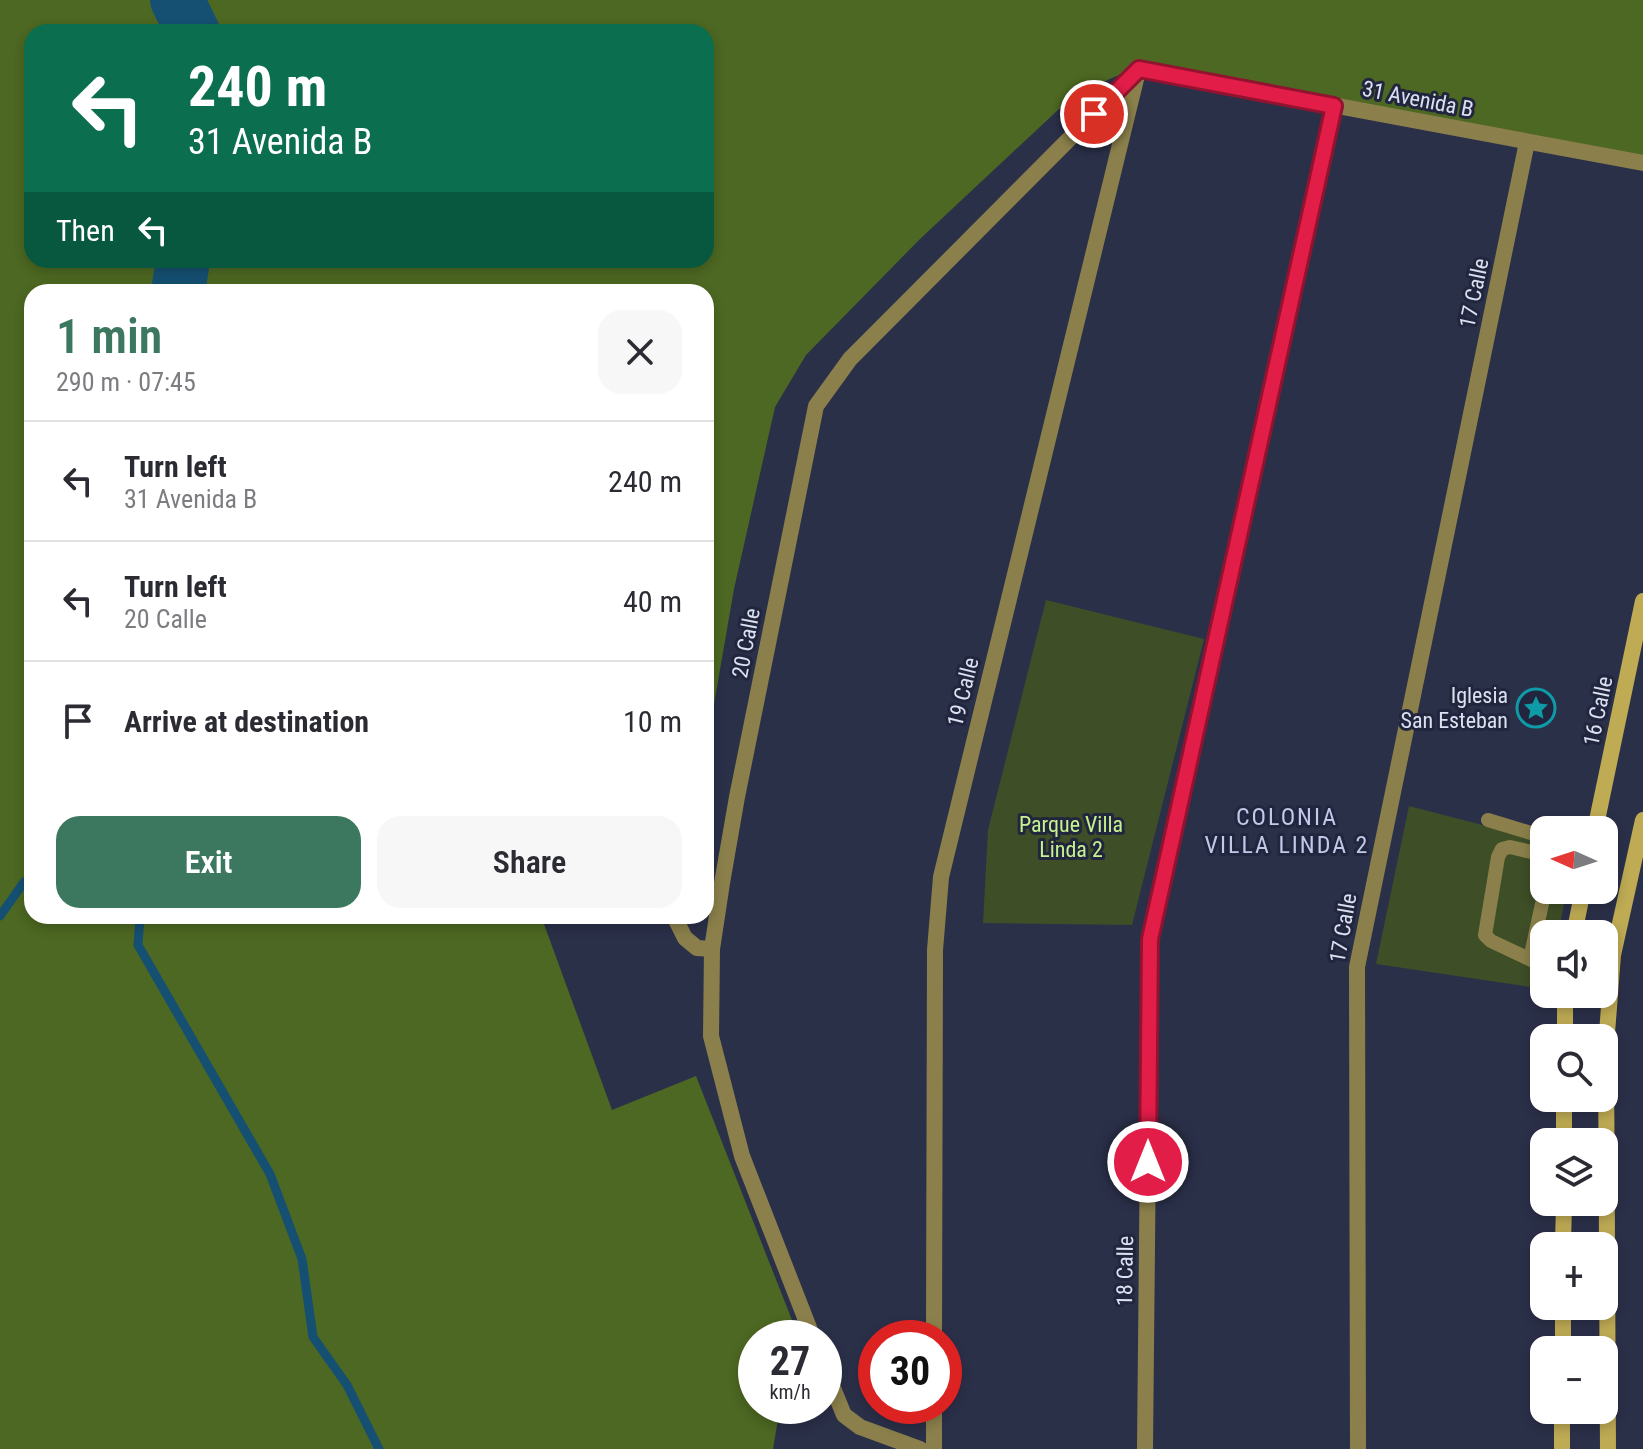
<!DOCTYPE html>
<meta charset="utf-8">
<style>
:root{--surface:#fff;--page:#f7f7f7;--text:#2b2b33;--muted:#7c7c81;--line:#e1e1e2;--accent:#3c7760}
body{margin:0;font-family:"Roboto Condensed",sans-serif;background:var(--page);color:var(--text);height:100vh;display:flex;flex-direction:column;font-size:30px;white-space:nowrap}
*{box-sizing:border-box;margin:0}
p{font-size:26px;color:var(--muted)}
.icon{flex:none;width:44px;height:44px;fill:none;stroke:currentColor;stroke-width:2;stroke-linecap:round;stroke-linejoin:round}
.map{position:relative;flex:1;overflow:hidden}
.side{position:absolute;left:24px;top:284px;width:690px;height:640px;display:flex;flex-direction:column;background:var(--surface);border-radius:24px;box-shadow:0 4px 12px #0003}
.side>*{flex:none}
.guide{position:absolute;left:24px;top:24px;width:690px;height:244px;border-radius:24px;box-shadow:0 4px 12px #0003;background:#0b6e4f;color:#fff;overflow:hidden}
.needle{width:52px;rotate:273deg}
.tools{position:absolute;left:1530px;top:816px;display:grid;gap:16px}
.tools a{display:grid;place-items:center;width:88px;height:88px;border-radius:16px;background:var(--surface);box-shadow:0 4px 12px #0003;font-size:40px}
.speed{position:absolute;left:738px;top:1320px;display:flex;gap:16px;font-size:40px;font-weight:700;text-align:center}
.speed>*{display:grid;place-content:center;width:104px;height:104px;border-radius:50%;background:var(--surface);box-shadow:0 4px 12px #0003;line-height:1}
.speed small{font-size:20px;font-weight:400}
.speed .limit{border:12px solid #d22;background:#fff;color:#111}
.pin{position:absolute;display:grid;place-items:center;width:68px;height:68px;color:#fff;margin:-34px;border:4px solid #fff;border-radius:50%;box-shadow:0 2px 8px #0007}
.me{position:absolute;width:88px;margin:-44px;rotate:0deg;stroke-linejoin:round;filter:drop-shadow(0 0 6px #0008)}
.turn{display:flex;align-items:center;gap:28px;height:168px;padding:0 32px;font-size:36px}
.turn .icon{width:104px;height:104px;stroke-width:2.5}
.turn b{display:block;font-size:56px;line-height:68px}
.then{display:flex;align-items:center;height:76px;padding:0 32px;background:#0003;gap:16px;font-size:30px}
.round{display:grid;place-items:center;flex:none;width:84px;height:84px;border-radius:24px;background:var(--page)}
.summary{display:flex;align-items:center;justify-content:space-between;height:136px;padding:0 32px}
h1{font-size:48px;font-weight:600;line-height:60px;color:var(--accent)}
.button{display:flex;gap:16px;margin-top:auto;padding:16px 32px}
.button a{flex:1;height:92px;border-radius:24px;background:var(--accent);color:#fff;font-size:32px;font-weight:600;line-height:92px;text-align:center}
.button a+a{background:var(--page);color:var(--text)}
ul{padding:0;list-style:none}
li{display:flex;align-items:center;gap:24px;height:120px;padding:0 32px;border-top:2px solid var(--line)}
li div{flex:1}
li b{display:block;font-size:30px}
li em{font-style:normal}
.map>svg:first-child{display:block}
</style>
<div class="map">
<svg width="1643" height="1449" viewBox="0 0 1643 1449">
<rect width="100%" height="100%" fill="#2b3049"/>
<g fill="#3e4e27">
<polygon points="1046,600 1204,639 1132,925 983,923 988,830"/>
<polygon points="1409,806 1544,841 1544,890 1567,890 1558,934 1544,934 1544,989 1376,964"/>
</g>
<path fill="#4d6822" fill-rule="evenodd" d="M0,0h1643v159l-17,3 -478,-100 -74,33 -154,144 -114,116 -31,52 -41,182 -28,161v-458h-674v624h509l71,194 84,-34 103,262h-43v68h44l-22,13 -5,30h-773zM32,32h674v228h-674z"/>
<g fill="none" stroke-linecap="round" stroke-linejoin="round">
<g stroke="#155072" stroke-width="9">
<polyline points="0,916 24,882 32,879"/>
<polyline points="140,916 138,945 270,1174 302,1259 313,1337 347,1385 379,1449"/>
</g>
<g stroke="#155072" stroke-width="54">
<polyline points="177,0 193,32"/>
<polyline points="178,292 183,260"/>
</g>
<g stroke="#8b804b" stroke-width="14">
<polyline points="1488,820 1544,837"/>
<polyline points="1544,855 1510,847 1502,849 1498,857 1485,935 1491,941 1544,966"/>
<polyline points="1530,959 1545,890"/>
</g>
<g stroke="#8b804b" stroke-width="16">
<polyline points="1139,69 1643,163"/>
<polyline points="674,916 685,938 697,948 712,949"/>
<polyline points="813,1338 742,1156 711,1036 712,949 722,883 737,797 816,406 850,359 1139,69"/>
<polyline points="934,1338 935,950 941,877 1138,71"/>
<polyline points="824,1366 844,1415 860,1427 920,1449"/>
<polyline points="934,1449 934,1406"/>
<polyline points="1145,1449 1150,939 1334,106"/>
<polyline points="1358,1449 1357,967 1527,142"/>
</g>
<g stroke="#beab54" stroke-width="16">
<polyline points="1595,830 1643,601"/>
<polyline points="1574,934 1583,890"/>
<polyline points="1565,1038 1565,994"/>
<polyline points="1564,1142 1564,1098"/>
<polyline points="1563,1246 1564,1202"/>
<polyline points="1563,1350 1563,1306"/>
<polyline points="1562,1449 1562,1410"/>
<polyline points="1608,1449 1606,1046 1613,955 1643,820"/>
</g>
</g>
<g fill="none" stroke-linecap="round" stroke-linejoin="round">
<g stroke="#92132f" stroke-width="20">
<polyline id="route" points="1094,114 1139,69 1334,106 1150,939 1148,1162"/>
</g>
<use href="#route" stroke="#e11d48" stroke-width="14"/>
</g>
<defs>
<g id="sight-ring" transform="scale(2)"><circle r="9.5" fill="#21263e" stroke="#0f9aa8" stroke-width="1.5"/><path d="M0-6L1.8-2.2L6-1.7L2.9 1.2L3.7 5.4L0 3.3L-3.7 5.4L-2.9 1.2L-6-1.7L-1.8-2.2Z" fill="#0f9aa8"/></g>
</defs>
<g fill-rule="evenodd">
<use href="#sight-ring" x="1536" y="708"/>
</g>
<g text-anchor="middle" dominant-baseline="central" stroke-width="6" stroke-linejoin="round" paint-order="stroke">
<g font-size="22" fill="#dce1f1" stroke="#21263e">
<text transform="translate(1418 99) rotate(11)">31 Avenida B</text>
<text transform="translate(1474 293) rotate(-78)">17 Calle</text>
<text transform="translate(746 643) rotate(-79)">20 Calle</text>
<text transform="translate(963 692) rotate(-76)">19 Calle</text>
<text transform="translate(1598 711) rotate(-78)">16 Calle</text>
<text transform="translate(1343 928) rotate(-80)">17 Calle</text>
<text transform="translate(1125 1271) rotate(-89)">18 Calle</text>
</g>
<g font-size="22" fill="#dce1f1" stroke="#21263e" text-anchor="end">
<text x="1508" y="695">Iglesia<tspan x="1508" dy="25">San Esteban</tspan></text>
</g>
<g font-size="22" fill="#c6f18f" stroke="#21263e">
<text x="1071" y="824">Parque Villa<tspan x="1071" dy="25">Linda 2</tspan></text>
</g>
<g font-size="24" letter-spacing="2" fill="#c1c9e9" stroke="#21263e">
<text x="1287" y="817">COLONIA<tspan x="1287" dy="28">VILLA LINDA 2</tspan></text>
</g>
</g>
</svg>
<div class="tools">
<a><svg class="needle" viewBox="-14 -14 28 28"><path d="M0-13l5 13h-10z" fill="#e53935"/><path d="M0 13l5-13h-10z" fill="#7c7c81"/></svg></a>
<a><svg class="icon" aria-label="sound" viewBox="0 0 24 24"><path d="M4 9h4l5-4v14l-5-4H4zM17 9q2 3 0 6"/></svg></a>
<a><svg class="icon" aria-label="search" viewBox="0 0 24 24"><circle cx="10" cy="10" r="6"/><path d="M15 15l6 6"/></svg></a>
<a><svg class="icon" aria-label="layers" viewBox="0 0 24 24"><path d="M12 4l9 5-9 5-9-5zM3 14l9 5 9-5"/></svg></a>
<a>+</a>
<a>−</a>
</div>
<div class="speed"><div>27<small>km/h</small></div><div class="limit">30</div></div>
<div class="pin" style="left:1094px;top:114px;background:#d93025"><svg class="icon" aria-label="arrive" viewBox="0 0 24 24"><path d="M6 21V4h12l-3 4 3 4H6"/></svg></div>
<svg class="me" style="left:1148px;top:1162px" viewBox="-20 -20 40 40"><circle r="17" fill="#e11d48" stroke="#fff" stroke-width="3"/><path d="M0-11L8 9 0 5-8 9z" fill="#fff"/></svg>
<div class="guide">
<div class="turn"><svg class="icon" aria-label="left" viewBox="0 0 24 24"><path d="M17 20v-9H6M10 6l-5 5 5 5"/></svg><div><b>240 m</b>31 Avenida B</div></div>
<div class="then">Then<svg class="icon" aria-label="left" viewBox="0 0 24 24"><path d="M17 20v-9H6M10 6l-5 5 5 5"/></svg></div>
</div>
<section class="side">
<div class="summary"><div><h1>1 min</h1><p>290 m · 07:45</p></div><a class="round"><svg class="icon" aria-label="close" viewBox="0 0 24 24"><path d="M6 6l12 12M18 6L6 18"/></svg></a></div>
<ul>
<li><svg class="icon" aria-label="left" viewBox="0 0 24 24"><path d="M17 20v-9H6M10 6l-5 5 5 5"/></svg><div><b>Turn left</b><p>31 Avenida B</p></div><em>240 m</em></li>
<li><svg class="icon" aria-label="left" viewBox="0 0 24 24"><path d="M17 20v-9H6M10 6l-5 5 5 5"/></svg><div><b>Turn left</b><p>20 Calle</p></div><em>40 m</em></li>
<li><svg class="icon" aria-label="arrive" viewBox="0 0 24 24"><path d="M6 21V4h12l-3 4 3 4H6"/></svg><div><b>Arrive at destination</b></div><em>10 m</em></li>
</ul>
<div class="button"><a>Exit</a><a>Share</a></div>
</section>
</div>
